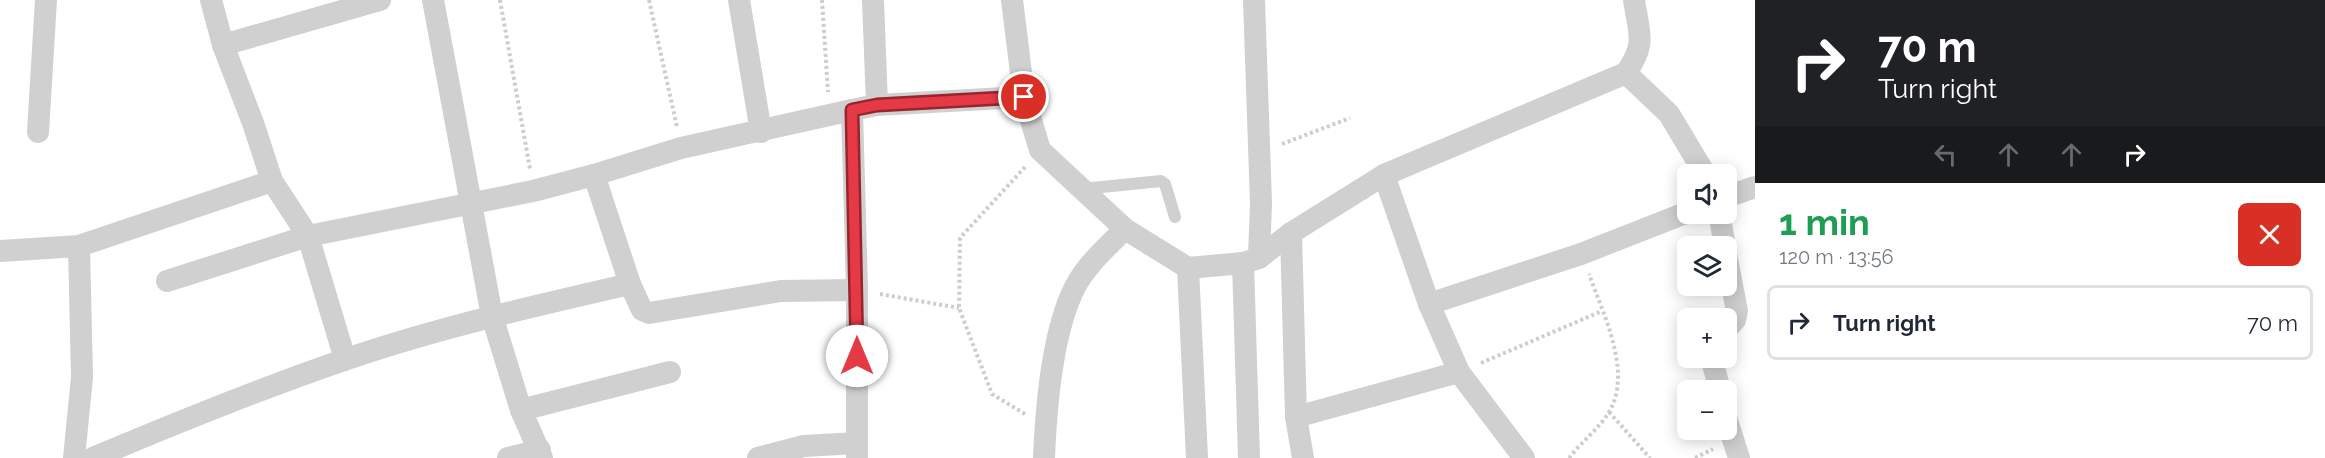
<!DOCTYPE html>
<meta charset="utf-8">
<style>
:root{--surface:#fff;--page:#f2f2f3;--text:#1f2937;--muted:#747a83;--line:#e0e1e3}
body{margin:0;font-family:Raleway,sans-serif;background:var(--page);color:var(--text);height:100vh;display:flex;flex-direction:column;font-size:22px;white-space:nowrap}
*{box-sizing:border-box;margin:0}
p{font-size:20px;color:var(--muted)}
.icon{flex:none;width:33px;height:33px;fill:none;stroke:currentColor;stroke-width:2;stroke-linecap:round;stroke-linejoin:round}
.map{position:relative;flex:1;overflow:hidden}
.side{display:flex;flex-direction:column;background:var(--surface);width:570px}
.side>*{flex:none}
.guide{background:#202124;color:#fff;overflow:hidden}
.controls{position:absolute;left:1677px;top:164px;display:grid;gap:12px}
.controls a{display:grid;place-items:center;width:60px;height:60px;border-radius:9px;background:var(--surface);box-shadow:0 3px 15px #0003;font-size:30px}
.pin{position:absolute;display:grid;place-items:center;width:51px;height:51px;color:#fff;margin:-26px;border:3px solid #fff;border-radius:50%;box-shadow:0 2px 6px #0007}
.me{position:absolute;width:66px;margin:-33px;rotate:0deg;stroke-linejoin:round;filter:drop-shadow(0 0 4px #0008)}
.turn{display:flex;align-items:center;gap:21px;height:126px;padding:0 24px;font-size:27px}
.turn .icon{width:78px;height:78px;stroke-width:2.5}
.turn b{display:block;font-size:42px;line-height:51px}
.lanes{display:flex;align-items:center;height:57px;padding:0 24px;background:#0003;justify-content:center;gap:30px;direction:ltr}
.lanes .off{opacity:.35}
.round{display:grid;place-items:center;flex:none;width:63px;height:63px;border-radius:9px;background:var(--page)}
.head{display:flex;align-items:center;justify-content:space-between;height:102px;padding:0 24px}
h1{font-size:36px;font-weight:700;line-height:45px;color:#1e9e55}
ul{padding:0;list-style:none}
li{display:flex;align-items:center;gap:18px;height:75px;margin:0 12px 9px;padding:0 12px;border:3px solid var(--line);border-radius:9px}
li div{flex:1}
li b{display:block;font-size:22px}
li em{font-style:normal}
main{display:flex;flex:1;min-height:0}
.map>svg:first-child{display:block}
</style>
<main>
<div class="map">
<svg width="1755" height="458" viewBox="0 0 1755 458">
<rect width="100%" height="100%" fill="#fff"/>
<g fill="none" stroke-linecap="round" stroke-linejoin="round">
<g stroke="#cdcdcd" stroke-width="4" stroke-dasharray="3 3" stroke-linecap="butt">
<polyline points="500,0 530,169"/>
<polyline points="649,0 677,127"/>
<polyline points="822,0 828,92"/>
<polyline points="1282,144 1350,118"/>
<polyline points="880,294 959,308"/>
<polyline points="1481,363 1602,311"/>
<polyline points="1609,412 1650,458"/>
<polyline points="1025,414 992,394 959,308 960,238 1026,166"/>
<path d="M1569,458c12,-16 30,-29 40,-46 24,-40 -6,-98 -20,-138"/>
<polyline points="1695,458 1713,449"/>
</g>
<polyline stroke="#d0d0d0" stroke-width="12" points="1082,189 1161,181 1165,184 1175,217"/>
<g stroke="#d0d0d0" stroke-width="22">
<polyline points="211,0 223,45 253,123 272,181 308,236 345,359"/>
<polyline points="433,0 492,316 521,410 542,458"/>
<polyline points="739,0 761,132"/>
<polyline points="873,0 877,105"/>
<path d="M1012,0l12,97 16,53 85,79 63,39 55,-5 16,-5 32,-25 93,-58 242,-102c21,-30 13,-39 8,-73"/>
<polyline points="1254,0 1261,203 1259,258"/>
<polyline points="223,45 380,0"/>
<polyline points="1626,73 1669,114 1705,174"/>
<polyline points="852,110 857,290 857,458"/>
<polyline points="38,132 46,0"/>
<polyline points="594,175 630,284 642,310 649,313 781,291 857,290"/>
<polyline points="1384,175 1429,304 1459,372 1524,458"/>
<polyline points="1726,197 1755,187"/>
<polyline points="1719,213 1725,246"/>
<polyline points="1291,233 1296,417 1303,458"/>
<polyline points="0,251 79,246 272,181"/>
<polyline points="1726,254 1737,311 1735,320 1726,330"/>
<polyline points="1243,263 1249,458"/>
<polyline points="1188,268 1197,458"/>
<polyline points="167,281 308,236 533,191 594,175 681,148 852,110 877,105 1024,97"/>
<polyline points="1429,304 1581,254 1688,212"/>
<polyline points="1711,357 1720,390"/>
<polyline points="521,410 670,372"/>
<polyline points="1296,417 1459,372"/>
<polyline points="1726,417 1739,458"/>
<polyline points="74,458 82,377 79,246"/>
<path d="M93,458c83,-35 166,-69 251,-98 93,-32 190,-54 286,-76"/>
<polyline points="508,458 540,450"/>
<polyline points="758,458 804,446 857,443"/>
<path d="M1044,458c2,-50 8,-124 30,-169 11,-23 32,-41 51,-60"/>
</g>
</g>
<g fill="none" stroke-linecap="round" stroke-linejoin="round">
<g stroke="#96252e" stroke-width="15">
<polyline id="route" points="857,356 852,110 877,105 1024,97"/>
</g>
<use href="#route" stroke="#e63946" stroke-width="10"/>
</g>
</svg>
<div class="controls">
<a><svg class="icon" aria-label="sound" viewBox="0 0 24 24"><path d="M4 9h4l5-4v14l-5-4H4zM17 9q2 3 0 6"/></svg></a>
<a><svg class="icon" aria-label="layers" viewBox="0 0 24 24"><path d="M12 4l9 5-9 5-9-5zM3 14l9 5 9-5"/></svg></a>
<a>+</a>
<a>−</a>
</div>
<div class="pin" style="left:1024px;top:97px;background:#d93025"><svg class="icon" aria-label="arrive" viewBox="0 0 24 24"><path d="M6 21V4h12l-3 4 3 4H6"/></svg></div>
<svg class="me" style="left:857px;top:356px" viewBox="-20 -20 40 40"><circle r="19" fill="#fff"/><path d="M0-13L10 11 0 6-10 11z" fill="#e63946"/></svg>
</div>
<section class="side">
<div class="guide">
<div class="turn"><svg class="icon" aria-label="right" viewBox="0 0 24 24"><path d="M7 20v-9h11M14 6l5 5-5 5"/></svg><div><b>70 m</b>Turn right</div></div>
<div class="lanes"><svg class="icon off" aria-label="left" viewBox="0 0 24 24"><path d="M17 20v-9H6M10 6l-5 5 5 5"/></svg><svg class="icon off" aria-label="ahead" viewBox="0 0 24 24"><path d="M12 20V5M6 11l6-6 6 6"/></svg><svg class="icon off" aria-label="ahead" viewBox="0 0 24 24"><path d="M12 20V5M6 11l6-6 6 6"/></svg><svg class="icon" aria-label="right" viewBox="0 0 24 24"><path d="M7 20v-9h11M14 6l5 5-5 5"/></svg></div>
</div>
<div class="head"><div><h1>1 min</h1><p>120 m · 13:56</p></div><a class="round" style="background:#d93025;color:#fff"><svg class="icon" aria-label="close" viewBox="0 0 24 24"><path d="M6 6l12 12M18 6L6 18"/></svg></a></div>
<ul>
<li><svg class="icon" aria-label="right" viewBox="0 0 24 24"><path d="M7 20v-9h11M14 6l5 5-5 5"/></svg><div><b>Turn right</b></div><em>70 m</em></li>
</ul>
</section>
</main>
